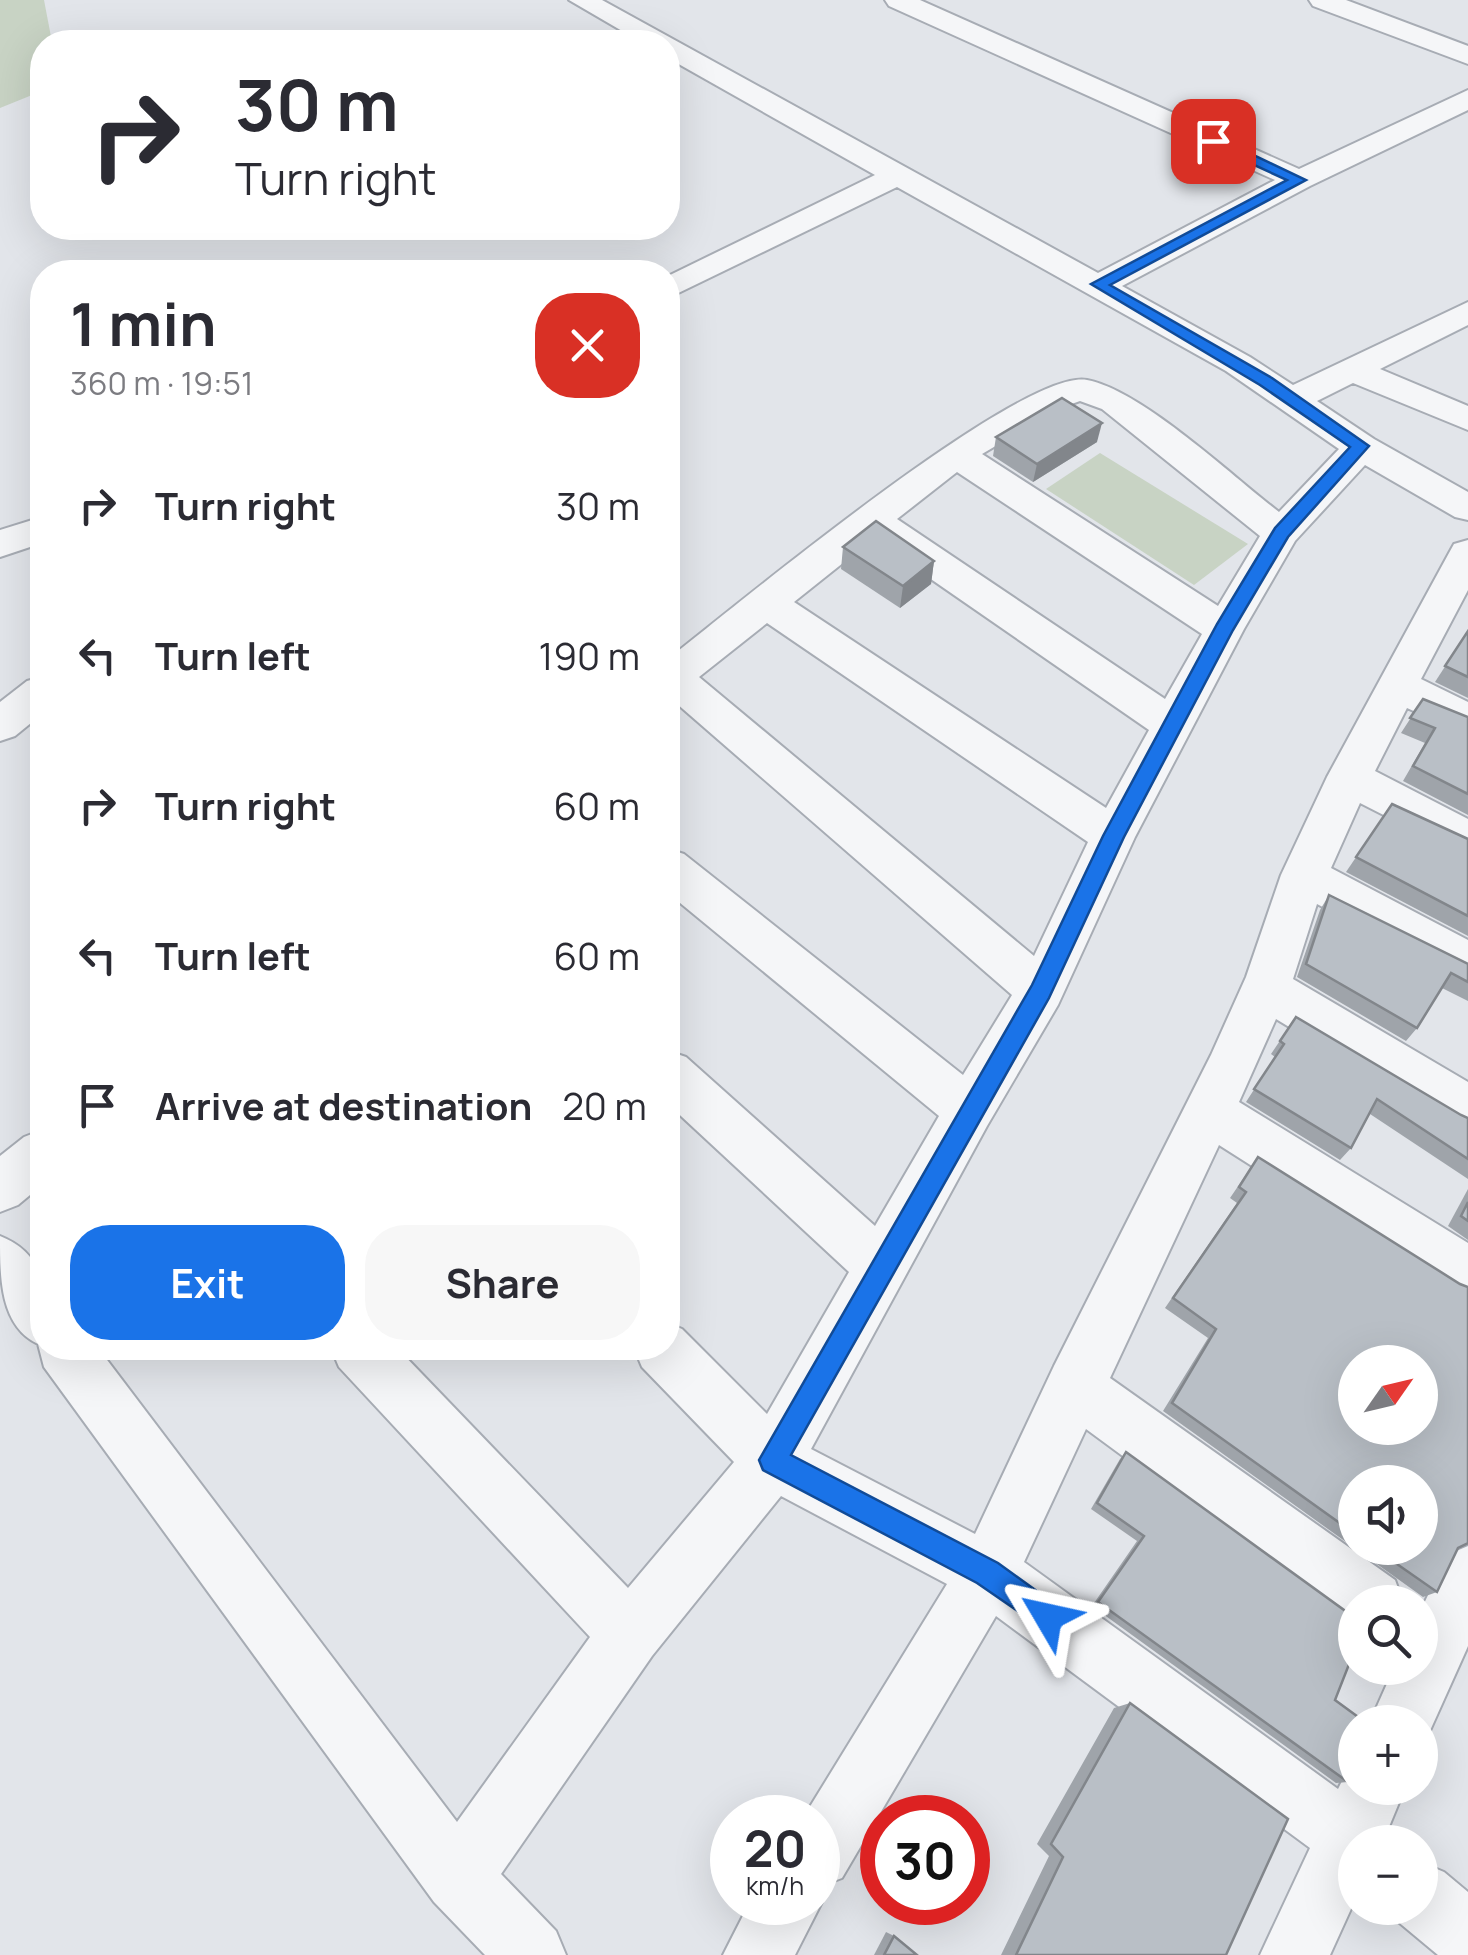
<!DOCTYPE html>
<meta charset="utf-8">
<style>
:root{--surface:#fff;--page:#f7f7f7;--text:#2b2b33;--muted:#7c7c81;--accent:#1a73e8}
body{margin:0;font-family:Manrope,sans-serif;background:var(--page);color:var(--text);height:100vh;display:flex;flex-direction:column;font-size:38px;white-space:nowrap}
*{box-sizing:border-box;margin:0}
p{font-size:32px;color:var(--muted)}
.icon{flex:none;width:55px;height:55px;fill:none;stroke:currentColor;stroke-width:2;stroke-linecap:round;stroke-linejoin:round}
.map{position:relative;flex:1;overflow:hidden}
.panel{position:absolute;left:30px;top:260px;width:650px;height:1100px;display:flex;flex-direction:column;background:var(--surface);border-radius:40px;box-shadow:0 10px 40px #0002}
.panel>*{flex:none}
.hud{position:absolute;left:30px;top:30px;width:650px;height:210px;border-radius:40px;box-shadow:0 10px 40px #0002;background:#fff;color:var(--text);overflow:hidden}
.needle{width:65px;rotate:56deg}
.tools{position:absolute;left:1338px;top:1345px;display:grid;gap:20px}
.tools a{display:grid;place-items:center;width:100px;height:100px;border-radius:50%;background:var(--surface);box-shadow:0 10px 40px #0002;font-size:50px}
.speed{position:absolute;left:710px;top:1795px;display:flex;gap:20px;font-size:50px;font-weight:700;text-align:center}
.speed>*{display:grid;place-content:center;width:130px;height:130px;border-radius:50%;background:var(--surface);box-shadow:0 10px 40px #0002;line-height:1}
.speed small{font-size:25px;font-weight:400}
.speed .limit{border:15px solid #d22;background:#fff;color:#111}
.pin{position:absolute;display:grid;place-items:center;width:85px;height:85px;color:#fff;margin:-42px;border-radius:20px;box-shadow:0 5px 15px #0006}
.me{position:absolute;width:110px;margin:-55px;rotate:306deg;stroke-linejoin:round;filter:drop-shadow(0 0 8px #0008)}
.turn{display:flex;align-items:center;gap:35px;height:210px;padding:0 40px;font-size:45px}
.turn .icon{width:130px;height:130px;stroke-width:2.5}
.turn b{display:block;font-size:70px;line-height:85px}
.round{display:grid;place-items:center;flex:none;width:105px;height:105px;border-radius:40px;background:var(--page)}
.overview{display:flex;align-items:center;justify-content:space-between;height:170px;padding:0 40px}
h1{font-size:60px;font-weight:700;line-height:75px}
.cta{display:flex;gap:20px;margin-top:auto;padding:20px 40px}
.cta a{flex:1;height:115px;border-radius:40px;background:var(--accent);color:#fff;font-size:40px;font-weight:700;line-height:115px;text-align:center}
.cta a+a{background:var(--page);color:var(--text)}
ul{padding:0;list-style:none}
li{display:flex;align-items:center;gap:30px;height:150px;padding:0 40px}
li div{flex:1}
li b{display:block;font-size:38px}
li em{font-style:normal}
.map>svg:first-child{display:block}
</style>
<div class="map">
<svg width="1468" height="1955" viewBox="0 0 1468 1955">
<rect width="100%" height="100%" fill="#e2e5ea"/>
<g fill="#c8d3c4">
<polygon points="0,0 44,0 52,42 42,42 42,91 0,108"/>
<polygon points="1100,453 1248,544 1194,585 1046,489"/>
</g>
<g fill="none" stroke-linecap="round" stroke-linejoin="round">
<g stroke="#a7acb4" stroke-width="4">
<g id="minor">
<path d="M569,0h33l496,273 177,-93 -386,-174 -4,-6h35l379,169 169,-79v20l-158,76 -188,100 128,71 43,28 175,-83v23l-88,44 88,37v24l-115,-47 -36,18 57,38 94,53v28l-13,-3 -90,-52 -70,76 -51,88 -109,208 -77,168 -71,121 -176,323 164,85 79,-168 157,-311 35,-78 35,-102 46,-98 122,-224 5,-9 14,-4v50l-47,89 47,23v34l-61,-28 -32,63 93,48v39l-108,-55 -29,65 137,72v43l-151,-79 -24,75 175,103v49l-18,-7 -174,-105 -37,83 229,141v56l-19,-8 -230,-146 -109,233 285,202 8,22h-48v23l-4,-1 -265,-195 -62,133 314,227 12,-24 5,-2v25h50l-19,46 3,8h-34v58l-25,55h-70l50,-107 -314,-232 -154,262 -24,9v-69h-15l144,-234 -166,-88 -129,160 -151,218 55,57 10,24h-81l-51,-53 -390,-535 -6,-23c-38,-18 -38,-66 -38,-108 53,21 42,64 42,112h56l359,474 133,-185 -251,-270 -8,-19h66l231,240 106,-126 -92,-95 -8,-19h34v-25l14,6 85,85 82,-142 -181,-168v-53l18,6 189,169 64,-110 -271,-223v-44l16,5 279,221 49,-80 -344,-299v-37c63,-49 354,-292 419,-279 54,10 145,96 192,132l60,-63 -113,-78 -329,-184 -229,111v-22l207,-101 -207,-117v-16h-27zM1080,401l22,8 158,127 -42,70 -236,-152 78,-46zM957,472l245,162 -37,65 -268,-180zM873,539l276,191 -43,78 -312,-206zM767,623l321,219 -54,114 -335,-279z"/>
<polygon points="1309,0 1346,0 1468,46 1468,64 1313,6"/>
<polygon points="42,517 42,543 0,557 0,530"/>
<polygon points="42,677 42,714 15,736 0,741 0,702 27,681"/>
<polygon points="42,1130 42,1185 18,1205 0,1212 0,1156 24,1137"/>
<polygon points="1468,1546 1468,1646 1424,1744 1420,1746 1420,1722 1370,1722 1394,1668 1420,1668 1420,1612 1447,1555"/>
<polygon points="1420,1862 1444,1872 1468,1892 1468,1955 1438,1955 1396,1920 1391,1908 1420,1908"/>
<polygon points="818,1892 822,1902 795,1955 723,1955 750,1902 818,1902"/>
</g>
</g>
<use href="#minor" fill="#f5f6f8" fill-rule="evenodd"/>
</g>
<g fill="#9fa4aa" fill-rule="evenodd">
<polygon points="996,437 1097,442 1033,482 993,456"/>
<polygon points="843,547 934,561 931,584 900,608 841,569"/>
<polygon points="1468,631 1468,698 1435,682"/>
<polygon points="1423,699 1468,717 1468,815 1403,781 1425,743 1401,733"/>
<polygon points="1392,804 1468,839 1468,936 1346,872"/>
<polygon points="1329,895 1468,964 1468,1001 1442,988 1417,1028 1406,1041 1297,977 1320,910"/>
<polygon points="1296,1017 1461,1115 1468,1118 1468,1179 1370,1114 1351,1148 1340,1160 1246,1102 1275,1057 1271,1054"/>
<path d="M1258,1157l202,127 -2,264 -21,44 -14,5 -260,-186 45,-73 -43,-30 72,-105 -7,-5zM1355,1482l65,66h-65z"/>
<polygon points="1468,1189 1468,1240 1448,1226"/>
<polygon points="1126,1452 1335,1700 1348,1782 1336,1783 1092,1606 1137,1541 1091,1509 1120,1459"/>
<polygon points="1130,1703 1226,1955 1001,1955 1049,1856 1037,1844 1114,1708"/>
<polygon points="886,1932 894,1936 917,1955 874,1955"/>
</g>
<g fill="#82868b">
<polygon points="1102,423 1097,442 1033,482 1037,464"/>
<polygon points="934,561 931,584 900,608 903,586"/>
</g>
<g fill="#b9bfc6" stroke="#82868b" stroke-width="2.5" fill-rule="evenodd">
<polygon points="1062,398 1102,423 1037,464 996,437"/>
<polygon points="876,521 934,561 903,586 843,547"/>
<polygon points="1468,631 1468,677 1445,666"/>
<polygon points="1423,699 1468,717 1468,794 1413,766 1435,728 1410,718"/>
<polygon points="1392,804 1468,839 1468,916 1356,857"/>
<polygon points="1329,895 1468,964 1468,982 1451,973 1417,1028 1306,964"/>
<polygon points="1296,1017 1461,1115 1468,1118 1468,1159 1377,1099 1351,1148 1254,1089 1284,1044 1280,1041"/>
<path d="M1258,1157l202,127 8,3v256l-10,5 -21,44 -63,-44h46v-66h-65v52l-183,-131 44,-74 -43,-31 73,-106 -7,-5zM1355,1362h65v66h-65z"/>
<polygon points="1468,1202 1468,1221 1461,1216"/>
<polygon points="1126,1452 1355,1618 1355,1649 1335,1700 1365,1722 1355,1722 1355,1768 1348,1782 1098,1602 1144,1536 1097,1503"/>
<polygon points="1130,1703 1288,1819 1226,1955 1016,1955 1063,1857 1051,1844"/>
<polygon points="894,1936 917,1955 884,1955"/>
</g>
<polygon fill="#1a73e8" stroke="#114b97" stroke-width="2.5" points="1208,138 1218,138 1306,180 1110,285 1272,378 1369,446 1288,537 1233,630 1124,837 1049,998 791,1455 998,1563 1059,1607 1063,1617 1059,1628 1048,1632 977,1583 763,1470 759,1460 1032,985 1103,836 1217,624 1275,528 1350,447 1260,385 1091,284 1287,180 1208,144"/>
</svg>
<div class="tools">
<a><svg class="needle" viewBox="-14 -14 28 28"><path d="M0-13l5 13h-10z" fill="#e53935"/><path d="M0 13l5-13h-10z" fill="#7c7c81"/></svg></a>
<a><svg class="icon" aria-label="sound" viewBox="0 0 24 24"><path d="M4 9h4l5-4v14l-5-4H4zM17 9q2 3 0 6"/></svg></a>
<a><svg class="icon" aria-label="search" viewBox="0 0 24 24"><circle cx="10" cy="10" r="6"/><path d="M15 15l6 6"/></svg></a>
<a>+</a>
<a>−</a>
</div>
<div class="speed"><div>20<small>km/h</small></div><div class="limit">30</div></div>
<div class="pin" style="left:1213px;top:141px;background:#d93025"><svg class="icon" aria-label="arrive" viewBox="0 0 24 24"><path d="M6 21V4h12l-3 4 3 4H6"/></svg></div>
<svg class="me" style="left:1048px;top:1617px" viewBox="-20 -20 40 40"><path d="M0-17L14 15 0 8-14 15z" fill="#1a73e8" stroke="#fff" stroke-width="4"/></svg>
<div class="hud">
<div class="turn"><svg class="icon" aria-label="right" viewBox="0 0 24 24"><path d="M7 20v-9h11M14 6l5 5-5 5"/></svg><div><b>30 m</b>Turn right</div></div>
</div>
<section class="panel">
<div class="overview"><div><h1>1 min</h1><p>360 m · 19:51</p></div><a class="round" style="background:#d93025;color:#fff"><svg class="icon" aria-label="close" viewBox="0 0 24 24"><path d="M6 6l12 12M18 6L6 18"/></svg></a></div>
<ul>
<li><svg class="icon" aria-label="right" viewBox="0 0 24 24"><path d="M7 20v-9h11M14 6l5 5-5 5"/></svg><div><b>Turn right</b></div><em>30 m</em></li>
<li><svg class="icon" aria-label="left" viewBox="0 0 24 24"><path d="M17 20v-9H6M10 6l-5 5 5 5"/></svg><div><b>Turn left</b></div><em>190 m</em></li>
<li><svg class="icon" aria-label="right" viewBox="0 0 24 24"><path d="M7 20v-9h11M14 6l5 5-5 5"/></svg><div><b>Turn right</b></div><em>60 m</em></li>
<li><svg class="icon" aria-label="left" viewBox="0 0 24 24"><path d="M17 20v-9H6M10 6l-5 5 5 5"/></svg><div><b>Turn left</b></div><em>60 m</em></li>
<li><svg class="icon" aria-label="arrive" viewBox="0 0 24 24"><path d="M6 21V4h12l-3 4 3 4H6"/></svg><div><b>Arrive at destination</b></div><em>20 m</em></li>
</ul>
<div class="cta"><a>Exit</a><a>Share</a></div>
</section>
</div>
